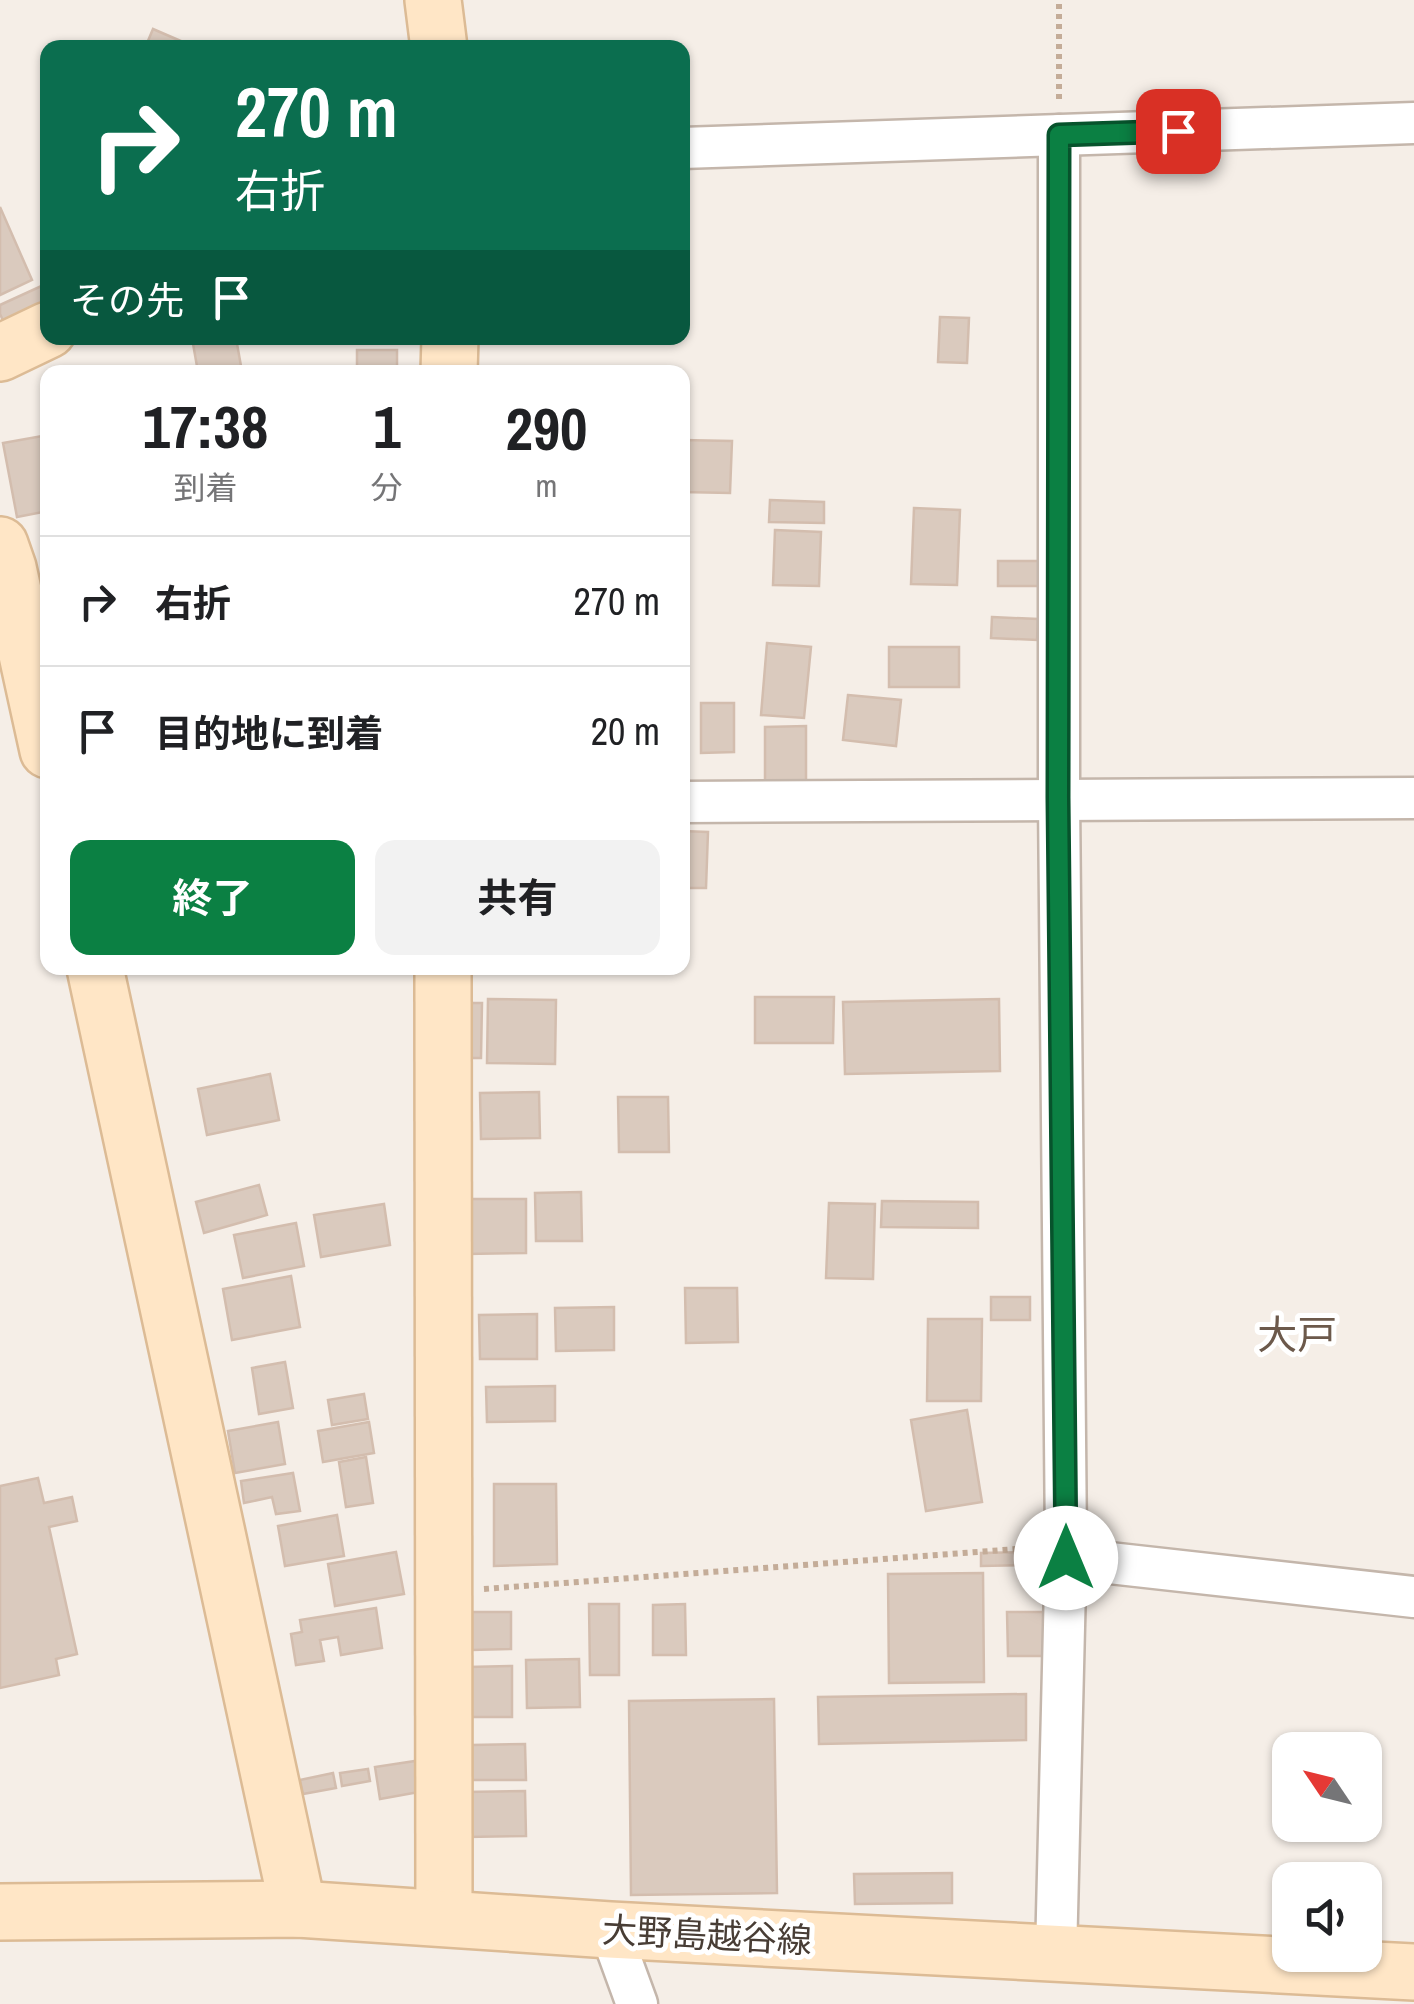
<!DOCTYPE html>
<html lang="ja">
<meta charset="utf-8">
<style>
:root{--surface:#fff;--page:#f2f2f2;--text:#202124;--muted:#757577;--line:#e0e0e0;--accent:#0b8043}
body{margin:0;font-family:"Archivo Narrow","Noto Sans JP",sans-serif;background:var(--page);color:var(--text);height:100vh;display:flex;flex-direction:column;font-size:38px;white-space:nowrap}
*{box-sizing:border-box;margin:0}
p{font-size:32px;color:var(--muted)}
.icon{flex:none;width:55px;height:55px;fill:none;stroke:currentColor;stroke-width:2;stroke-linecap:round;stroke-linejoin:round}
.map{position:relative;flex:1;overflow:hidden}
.drawer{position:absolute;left:40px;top:365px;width:650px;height:610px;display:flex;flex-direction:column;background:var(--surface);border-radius:20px;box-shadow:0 2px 8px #0004}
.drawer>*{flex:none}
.hud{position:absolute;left:40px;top:40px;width:650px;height:305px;border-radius:20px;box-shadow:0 2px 8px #0004;background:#0b6e4f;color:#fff;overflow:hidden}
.needle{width:65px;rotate:305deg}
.controls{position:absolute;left:1272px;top:1732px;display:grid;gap:20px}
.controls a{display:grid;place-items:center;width:110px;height:110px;border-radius:20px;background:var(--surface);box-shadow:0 2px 8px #0004;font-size:50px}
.pin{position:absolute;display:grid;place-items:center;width:85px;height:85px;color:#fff;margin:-42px;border-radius:20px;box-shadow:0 5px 15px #0006}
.me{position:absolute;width:110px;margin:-55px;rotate:0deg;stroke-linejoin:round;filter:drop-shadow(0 0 8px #0008)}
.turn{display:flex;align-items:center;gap:35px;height:210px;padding:0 30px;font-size:45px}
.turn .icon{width:130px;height:130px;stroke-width:2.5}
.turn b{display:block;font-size:70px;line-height:85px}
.then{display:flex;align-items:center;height:95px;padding:0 30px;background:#0003;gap:20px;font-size:38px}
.eta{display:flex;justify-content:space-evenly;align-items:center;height:170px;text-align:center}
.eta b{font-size:60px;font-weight:700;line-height:70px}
.primary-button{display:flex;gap:20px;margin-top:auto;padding:20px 30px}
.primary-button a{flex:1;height:115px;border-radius:20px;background:var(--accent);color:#fff;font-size:40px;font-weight:700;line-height:115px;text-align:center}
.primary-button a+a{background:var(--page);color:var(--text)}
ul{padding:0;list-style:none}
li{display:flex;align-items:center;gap:30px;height:130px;padding:0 30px;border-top:2px solid var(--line)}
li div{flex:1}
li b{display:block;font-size:38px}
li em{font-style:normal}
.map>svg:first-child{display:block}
</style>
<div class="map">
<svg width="1414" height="2004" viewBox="0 0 1414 2004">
<rect width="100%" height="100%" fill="#f5eee7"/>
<g fill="#dacabe" stroke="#d3bdae" stroke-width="2.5">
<polygon points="153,29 197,48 145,48"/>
<polygon points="0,207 32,280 0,295"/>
<polygon points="48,283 48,312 8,331 0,314 0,305"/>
<polygon points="940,317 969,318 967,363 938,362"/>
<polygon points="192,338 236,338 241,366 198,372"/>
<polygon points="353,338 397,338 353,342"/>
<rect x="357" y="350" width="40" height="22"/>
<polygon points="48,435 48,511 17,517 3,443"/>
<polygon points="682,440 732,441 730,493 682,492"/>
<polygon points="770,500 824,502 824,523 769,522"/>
<polygon points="914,508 960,510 957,585 911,584"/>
<polygon points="775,530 821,532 819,586 773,585"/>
<rect x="998" y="561" width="41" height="25"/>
<polygon points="992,617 1038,619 1037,640 991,638"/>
<polygon points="767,643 811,647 804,718 761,715"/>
<rect x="889" y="647" width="70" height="40"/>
<polygon points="848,695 901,700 896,746 843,740"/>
<rect x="682" y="697" width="3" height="50"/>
<polygon points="701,703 734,703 734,752 701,753"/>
<polygon points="806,726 806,781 765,782 765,727"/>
<polygon points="682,831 708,832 706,888 682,888"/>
<polygon points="755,997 834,997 833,1043 755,1043"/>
<polygon points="488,999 556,1000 555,1064 487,1063"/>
<polygon points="999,999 1000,1071 845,1074 843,1002"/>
<polygon points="466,1003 482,1003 481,1058 465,1058"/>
<polygon points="270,1074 279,1120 207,1135 198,1089"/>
<polygon points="539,1092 540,1138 481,1139 480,1093"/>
<polygon points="618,1097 668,1097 669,1152 619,1152"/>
<polygon points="259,1185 267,1215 204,1233 196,1202"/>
<polygon points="581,1192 582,1241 536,1241 535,1193"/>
<polygon points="466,1199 526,1199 526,1253 466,1254"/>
<polygon points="882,1201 978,1202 978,1228 881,1227"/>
<polygon points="829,1203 875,1204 873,1279 826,1278"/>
<polygon points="384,1204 390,1245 321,1257 314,1215"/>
<polygon points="296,1223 304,1266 243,1278 234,1235"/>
<polygon points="291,1276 300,1327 232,1340 223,1289"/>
<polygon points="685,1288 737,1288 738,1342 686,1343"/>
<rect x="991" y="1297" width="39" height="23"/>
<polygon points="614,1307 614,1350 556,1351 555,1308"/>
<polygon points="537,1314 537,1359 480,1359 479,1315"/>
<polygon points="928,1319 982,1319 981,1401 927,1401"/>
<polygon points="285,1362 293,1408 259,1414 252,1368"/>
<polygon points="555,1386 555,1421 487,1422 486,1387"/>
<polygon points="364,1394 368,1419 332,1425 328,1400"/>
<polygon points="967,1410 982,1502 926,1511 911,1420"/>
<polygon points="278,1422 285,1464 235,1473 228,1431"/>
<polygon points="369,1422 374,1453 323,1462 318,1431"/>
<polygon points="366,1457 373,1503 346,1507 339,1462"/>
<polygon points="293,1473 300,1511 276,1514 272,1497 244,1503 241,1481"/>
<polygon points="38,1478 44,1503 72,1497 77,1521 49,1527 77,1654 56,1659 59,1675 0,1688 0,1486"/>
<polygon points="494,1484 556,1484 557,1564 494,1566"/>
<polygon points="337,1515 344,1556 285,1566 278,1526"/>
<polygon points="396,1552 404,1594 335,1606 328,1564"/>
<polygon points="1034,1552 1035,1565 981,1566 981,1553"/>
<polygon points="983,1573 984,1682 889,1683 888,1574"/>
<polygon points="589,1604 619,1604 619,1675 590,1675"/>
<polygon points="685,1604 686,1655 653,1655 653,1605"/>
<polygon points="376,1608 382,1648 341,1655 338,1637 320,1640 324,1661 296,1665 291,1634 302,1632 300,1620"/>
<polygon points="472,1612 511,1612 511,1649 472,1650"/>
<polygon points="1007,1612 1048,1612 1048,1656 1008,1656"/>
<polygon points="579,1659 580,1707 527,1708 526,1660"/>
<polygon points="512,1666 512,1717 468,1717 468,1667"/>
<polygon points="1026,1694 1026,1740 819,1744 818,1697"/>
<polygon points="774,1699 777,1893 631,1895 629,1701"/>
<polygon points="525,1744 526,1780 472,1780 472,1745"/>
<polygon points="415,1761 419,1792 380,1799 375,1767"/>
<polygon points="368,1769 370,1781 342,1786 340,1773"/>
<polygon points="333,1773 336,1788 303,1794 300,1780"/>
<polygon points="525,1791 526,1836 466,1837 465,1792"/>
<polygon points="952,1873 952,1903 855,1904 854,1874"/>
</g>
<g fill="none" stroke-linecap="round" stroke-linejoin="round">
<g stroke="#c4b6ab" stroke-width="45">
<g id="street">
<polyline points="682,148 1414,123"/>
<polyline points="682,802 1414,798"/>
<polyline points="1065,1558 1414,1597"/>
<polyline points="610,1930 637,2004"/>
<polyline points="1056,1955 1066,1545 1059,798 1059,135"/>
</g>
</g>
<g stroke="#dcbb95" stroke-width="60">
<g id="secondary">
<polyline points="433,0 439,48"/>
<polyline points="0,353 48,330"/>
<polyline points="449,372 450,338"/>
<polyline points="0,545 8,568 48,750"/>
<polyline points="95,968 298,1909"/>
<polyline points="443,968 444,1918"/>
<polyline points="0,1912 298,1909 610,1930 1414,1972"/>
</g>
</g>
<g stroke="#c4ac98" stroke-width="6" stroke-dasharray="5 5" stroke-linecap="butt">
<polyline points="1059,99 1059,0"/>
<polyline points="484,1589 1030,1548"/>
</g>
<use href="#street" stroke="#fff" stroke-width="40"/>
<use href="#secondary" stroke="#ffe6c6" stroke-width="55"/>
</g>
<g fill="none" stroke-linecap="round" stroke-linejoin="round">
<g stroke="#07532c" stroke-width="25">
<polyline id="route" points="1066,1558 1058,798 1059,135 1178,131"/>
</g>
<use href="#route" stroke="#0b8043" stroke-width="18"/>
</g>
<g text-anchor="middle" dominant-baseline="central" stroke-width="10" stroke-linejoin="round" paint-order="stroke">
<g font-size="35" fill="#483d35" stroke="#fff">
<text transform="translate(707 1935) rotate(3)">大野島越谷線</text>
</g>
<g font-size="40" fill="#6c594b" stroke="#fff">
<text x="1297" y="1334">大戸</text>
</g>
</g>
</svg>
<div class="controls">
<a><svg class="needle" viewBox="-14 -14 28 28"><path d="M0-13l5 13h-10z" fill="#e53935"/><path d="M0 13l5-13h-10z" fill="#757577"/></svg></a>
<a><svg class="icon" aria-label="sound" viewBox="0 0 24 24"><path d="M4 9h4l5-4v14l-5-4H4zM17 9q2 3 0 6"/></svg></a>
</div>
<div class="pin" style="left:1178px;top:131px;background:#d93025"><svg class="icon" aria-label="arrive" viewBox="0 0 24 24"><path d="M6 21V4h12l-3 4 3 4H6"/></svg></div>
<svg class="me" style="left:1066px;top:1558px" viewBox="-20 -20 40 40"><circle r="19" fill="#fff"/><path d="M0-13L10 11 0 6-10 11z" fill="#0b8043"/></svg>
<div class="hud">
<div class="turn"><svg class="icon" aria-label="right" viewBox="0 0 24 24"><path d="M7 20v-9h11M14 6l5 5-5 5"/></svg><div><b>270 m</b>右折</div></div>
<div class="then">その先<svg class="icon" aria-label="arrive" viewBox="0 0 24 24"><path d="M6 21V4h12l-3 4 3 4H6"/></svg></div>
</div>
<section class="drawer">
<div class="eta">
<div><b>17:38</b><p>到着</p></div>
<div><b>1</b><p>分</p></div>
<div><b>290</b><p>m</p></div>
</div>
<ul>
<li><svg class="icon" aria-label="right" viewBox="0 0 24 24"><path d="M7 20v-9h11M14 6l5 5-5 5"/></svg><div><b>右折</b></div><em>270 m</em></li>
<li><svg class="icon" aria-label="arrive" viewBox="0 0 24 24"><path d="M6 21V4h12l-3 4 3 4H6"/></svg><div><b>目的地に到着</b></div><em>20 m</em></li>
</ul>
<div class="primary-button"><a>終了</a><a>共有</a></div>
</section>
</div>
